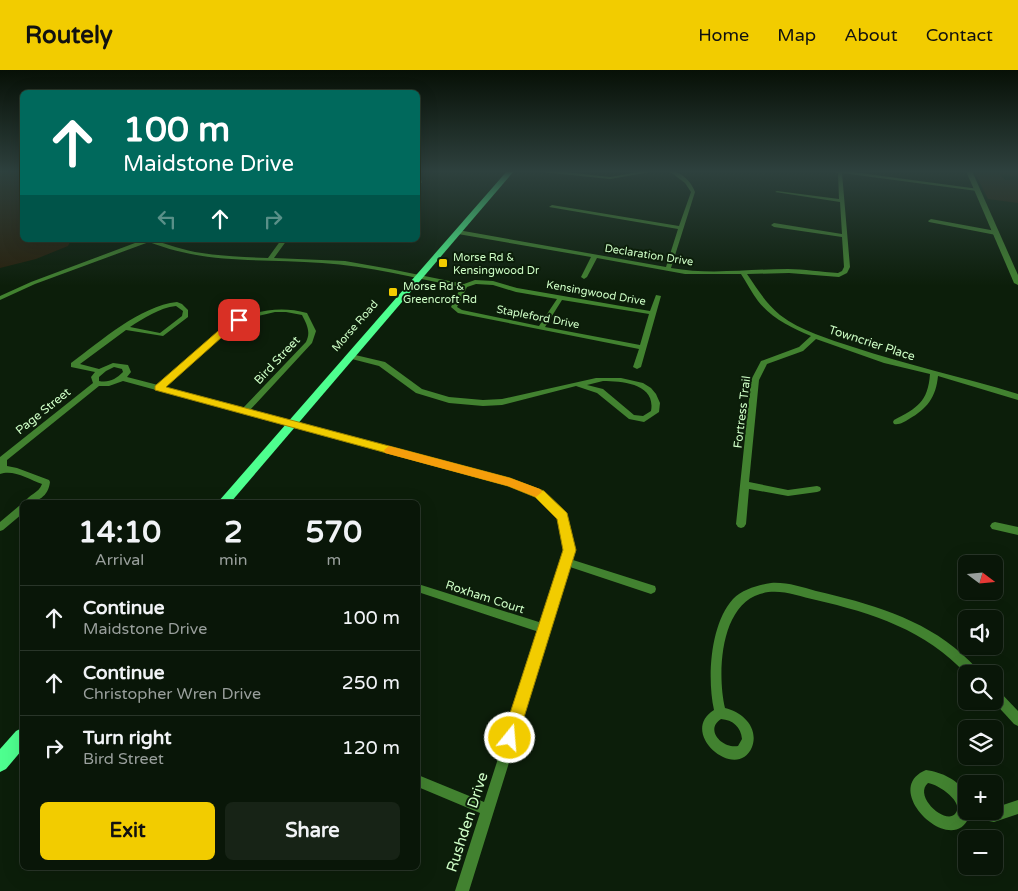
<!DOCTYPE html>
<meta charset="utf-8">
<style>
:root{--surface:#091608;--page:#172316;--text:#f1f3f6;--muted:#999f9c;--line:#293529;--accent:#f2cc00}
body{margin:0;font-family:"Varela Round",sans-serif;background:var(--page);color:var(--text);height:100vh;display:flex;flex-direction:column;font-size:19px;white-space:nowrap}
*{box-sizing:border-box;margin:0}
p{font-size:16px;color:var(--muted)}
.icon{flex:none;width:28px;height:28px;fill:none;stroke:currentColor;stroke-width:2;stroke-linecap:round;stroke-linejoin:round}
.map{position:relative;flex:1;overflow:hidden}
.sheet{position:absolute;left:20px;top:430px;width:400px;height:370px;display:flex;flex-direction:column;background:var(--surface);border-radius:8px;box-shadow:0 5px 20px #0002,0 0 0 1px var(--line)}
.sheet>*{flex:none}
.top-card{position:absolute;left:20px;top:20px;width:400px;height:152px;border-radius:8px;box-shadow:0 5px 20px #0002,0 0 0 1px var(--line);background:#00695c;color:#fff;overflow:hidden}
.needle{width:32px;rotate:106deg}
.buttons{position:absolute;left:958px;top:485px;display:grid;gap:10px}
.buttons a{display:grid;place-items:center;width:45px;height:45px;border-radius:8px;background:var(--surface);box-shadow:0 5px 20px #0002,0 0 0 1px var(--line);font-size:25px}
.pin{position:absolute;display:grid;place-items:center;width:42px;height:42px;color:#fff;margin:-21px;border-radius:10px;box-shadow:0 2px 8px #0006}
.me{position:absolute;width:55px;margin:-28px;rotate:17deg;stroke-linejoin:round;filter:drop-shadow(0 0 4px #0008)}
.turn{display:flex;align-items:center;gap:18px;height:105px;padding:0 20px;font-size:22px}
.turn .icon{width:65px;height:65px;stroke-width:2.5}
.turn b{display:block;font-size:35px;line-height:42px}
.lanes{display:flex;align-items:center;height:48px;padding:0 20px;background:#0003;justify-content:center;gap:25px;direction:ltr}
.lanes .off{opacity:.35}
.eta{display:flex;justify-content:space-evenly;align-items:center;height:85px;text-align:center}
.eta b{font-size:30px;font-weight:700;line-height:35px}
.action{display:flex;gap:10px;margin-top:auto;padding:10px 20px}
.action a{flex:1;height:58px;border-radius:8px;background:var(--accent);color:#111;font-size:20px;font-weight:700;line-height:58px;text-align:center}
.action a+a{background:var(--page);color:var(--text)}
ul{padding:0;list-style:none}
li{display:flex;align-items:center;gap:15px;height:65px;padding:0 20px;border-top:1px solid var(--line)}
li div{flex:1}
li b{display:block;font-size:19px}
li em{font-style:normal}
header{display:flex;align-items:center;gap:30px;box-sizing:border-box;height:70px;padding:0 25px;background:var(--accent);color:#111}
header strong{font-size:24px}
nav{display:flex;gap:28px;margin-inline-start:auto;font-size:18px}
.map>svg:first-child{display:block}
</style>
<header>
<strong>Routely</strong>
<nav><a>Home</a><a>Map</a><a>About</a><a>Contact</a></nav>
</header>
<div class="map">
<svg width="1018" height="821" viewBox="0 0 1018 821">
<rect width="100%" height="100%" fill="#0c1e0a"/>
<g fill="#28200c">
<polygon points="0,101 22,101 22,170 71,170 68,176 36,189 0,198"/>
<polygon points="974,101 1018,101 1018,105 1012,106 1000,104 1005,110 1018,110 1018,133 988,129"/>
</g>
<g fill="none" stroke-linecap="round" stroke-linejoin="round">
<g fill="#428230" fill-rule="evenodd">
<polygon points="540,101 555,101 610,107 645,101 656,101 610,109 542,102"/>
<path d="M669,101c12,0 22,10 26,21l-24,76c39,7 78,1 117,1 16,0 33,3 50,4l4,-2 2,-4 -2,-30 -68,-10 -3,-2 3,-2 68,11 -2,-32 -65,-10 2,-1 62,8 -1,-26 -5,-2h12l134,18v2h-2l-135,-18 8,94 -3,6 -8,4 -50,-4 -42,1c11,16 18,28 33,41 21,16 49,24 73,32 54,18 110,30 165,47v6l-80,-24c-2,21 -11,33 -29,43 -5,3 -9,6 -15,5l-1,-2 1,-2c23,-12 34,-18 36,-46l-46,-11 -68,-24 -13,12 -36,13 -8,16 -10,102 39,8 29,-4 3,1 1,2 -1,2 -3,1 -29,4 -39,-7 -3,35 -2,3 -3,1 -3,-1 -2,-3 15,-144 10,-19 38,-14 12,-11c-19,-8 -40,-18 -53,-35 -6,-8 -11,-18 -17,-27h-56l-88,-16 -10,19 -3,2 -3,-2 10,-20 -133,-23 -3,-2 3,-2 208,37 12,-38 -129,-22 3,-2 127,21 12,-34 -6,-9z"/>
<polygon points="418,105 420,106 422,113 418,112"/>
<polygon points="931,149 996,161 999,163 996,165 929,152 928,151"/>
<path d="M143,170c18,0 34,9 52,12 24,4 49,5 73,6l13,-18h6l-13,18 71,3 45,8 74,15 11,-4 18,1 24,7 133,23 6,-16 5,1 -20,71 -4,2 -4,-2 6,-18 -181,-36 -7,-6 10,-20c-46,-9 -92,-21 -139,-24 -62,-5 -113,2 -173,-21l-114,42 -35,16v-4l31,-14zM476,214l17,1 23,7 41,7 -18,27 -77,-16 -5,-3 10,-20zM562,230l87,14 -9,31 -95,-18z"/>
<path d="M177,232l5,2 6,6v7l-25,19 -37,-6 -46,34 19,5 14,-6 15,2 3,7 -4,5 31,8 68,-59c26,-15 52,-21 81,-13l9,18 -4,12 -62,67 260,70 33,12 22,22 10,36 -2,10 82,26 1,3 -1,3 -4,2 -81,-27 -101,324h-14l25,-78 -62,-26v-12l66,27 55,-170 -121,-40v-8l124,39 23,-73 -7,-31 -21,-23 -29,-10 -385,-105 -14,5h-10l-92,74v6l10,2 32,12 1,2c-2,15 -12,20 -25,20 3,-7 14,-9 17,-18 -13,-5 -29,-15 -42,-10v-17l93,-74 -2,-6 4,-5 -24,-5v-4c30,-22 69,-57 106,-61zM176,236l7,5 -1,5 -22,17 -30,-6c14,-9 29,-19 46,-21zM275,242h11l16,3c5,10 9,17 4,27l-63,66 -78,-21 65,-59 28,-12zM114,297l8,2 1,3c-7,7 -14,11 -24,9v-4l7,-6z"/>
<path d="M348,284h3l34,8 37,27 27,8 34,3 19,-1 94,-21h25l22,5 8,5 5,6 4,9 -1,9 -15,10 -15,-3 -32,-26 -21,-7 -74,19 -19,1 -34,-3 -33,-10 -37,-27 -31,-8zM603,311c20,0 53,3 48,30l-8,5 -9,-1 -31,-26 -16,-4z"/>
<polygon points="19,436 22,436 22,444 3,460 0,461 0,452"/>
<polygon points="995,452 1018,457 1018,465 992,459 990,456 992,453"/>
<path d="M771,513c16,-1 30,4 45,8 52,12 106,27 146,63 6,6 14,12 18,20h-14c-40,-44 -94,-61 -150,-74 -19,-4 -37,-12 -56,-6 -40,12 -43,80 -35,114 18,4 34,20 27,39 -15,36 -75,-14 -38,-37 -7,-31 -4,-86 19,-111 10,-10 25,-14 38,-16zM721,649c12,1 20,8 21,20l-4,7c-15,3 -34,-16 -17,-27z"/>
<polygon points="994,618 998,620 1018,641 1018,656 1014,654 993,631"/>
<path d="M926,700c15,2 34,10 40,25 1,5 0,11 0,16h28v-3l24,-8v14l-24,8 -25,-5c-17,42 -90,-28 -43,-47zM928,713c10,1 38,20 27,31 -10,11 -42,-18 -27,-31z"/>
</g>
<polygon fill="#428230" fill-rule="evenodd" points="966,101 972,101 1018,205 1018,215 1014,213"/>
<g fill="#4eff8f" fill-rule="evenodd">
<polygon points="507,101 514,101 231,432 218,432"/>
<polygon points="22,658 22,680 6,699 0,702 0,679 16,661"/>
</g>
</g>
<linearGradient id="sky" x2="0" y2="1"><stop stop-color="#071006"/><stop offset="0.47" stop-color="#2e413e"/><stop offset="1" stop-color="#2e413e" stop-opacity="0"/></linearGradient>
<rect width="1018" height="216" fill="url(#sky)"/>
<polygon fill="#f2cc00" stroke="#9d8500" points="239,248 242,249 242,252 231,259 166,317 510,408 544,421 567,443 576,480 516,673 510,675 505,673 502,668 563,480 557,449 535,427 508,416 155,320 155,316 225,255"/>
<polygon fill="#f59e0b" points="389,376 510,408 540,419 542,422 536,427 508,416 385,383 384,380"/>
<g fill="#f2cc00" stroke="#0c1e0a" stroke-width="2">
<rect x="438" y="188" width="10" height="10" rx="2.5"/>
<rect x="388" y="217" width="10" height="10" rx="2.5"/>
</g>
<g text-anchor="middle" dominant-baseline="central" stroke-width="4" stroke-linejoin="round" paint-order="stroke">
<g font-size="11" fill="#cfffc7" stroke="#0c1e0a">
<text transform="translate(649 185) rotate(9)">Declaration Drive</text>
<text transform="translate(596 223) rotate(10)">Kensingwood Drive</text>
<text transform="translate(538 247) rotate(11)">Stapleford Drive</text>
<text transform="translate(355 256) rotate(-49)">Morse Road</text>
</g>
<g font-size="11" fill="#cfffc7" stroke="#0c1e0a" text-anchor="start">
<text x="453" y="187">Morse Rd &amp;<tspan x="453" dy="13">Kensingwood Dr</tspan></text>
<text x="403" y="216">Morse Rd &amp;<tspan x="403" dy="13">Greencroft Rd</tspan></text>
</g>
<g font-size="12" fill="#cfffc7" stroke="#0c1e0a">
<text transform="translate(872 273) rotate(18)">Towncrier Place</text>
<text transform="translate(277 290) rotate(-47)">Bird Street</text>
<text transform="translate(43 341) rotate(-39)">Page Street</text>
<text transform="translate(742 342) rotate(-83)">Fortress Trail</text>
<text transform="translate(485 527) rotate(18)">Roxham Court</text>
</g>
<g font-size="15" fill="#cfffc7" stroke="#0c1e0a">
<text transform="translate(467 752) rotate(-72)">Rushden Drive</text>
</g>
</g>
</svg>
<div class="buttons">
<a><svg class="needle" viewBox="-14 -14 28 28"><path d="M0-13l5 13h-10z" fill="#e53935"/><path d="M0 13l5-13h-10z" fill="#999f9c"/></svg></a>
<a><svg class="icon" aria-label="sound" viewBox="0 0 24 24"><path d="M4 9h4l5-4v14l-5-4H4zM17 9q2 3 0 6"/></svg></a>
<a><svg class="icon" aria-label="search" viewBox="0 0 24 24"><circle cx="10" cy="10" r="6"/><path d="M15 15l6 6"/></svg></a>
<a><svg class="icon" aria-label="layers" viewBox="0 0 24 24"><path d="M12 4l9 5-9 5-9-5zM3 14l9 5 9-5"/></svg></a>
<a>+</a>
<a>−</a>
</div>
<div class="pin" style="left:239px;top:250px;background:#d93025"><svg class="icon" aria-label="arrive" viewBox="0 0 24 24"><path d="M6 21V4h12l-3 4 3 4H6"/></svg></div>
<svg class="me" style="left:510px;top:668px" viewBox="-20 -20 40 40"><circle r="17" fill="#f2cc00" stroke="#fff" stroke-width="3"/><path d="M0-11L8 9 0 5-8 9z" fill="#fff"/></svg>
<div class="top-card">
<div class="turn"><svg class="icon" aria-label="ahead" viewBox="0 0 24 24"><path d="M12 20V5M6 11l6-6 6 6"/></svg><div><b>100 m</b>Maidstone Drive</div></div>
<div class="lanes"><svg class="icon off" aria-label="left" viewBox="0 0 24 24"><path d="M17 20v-9H6M10 6l-5 5 5 5"/></svg><svg class="icon" aria-label="ahead" viewBox="0 0 24 24"><path d="M12 20V5M6 11l6-6 6 6"/></svg><svg class="icon off" aria-label="right" viewBox="0 0 24 24"><path d="M7 20v-9h11M14 6l5 5-5 5"/></svg></div>
</div>
<section class="sheet">
<div class="eta">
<div><b>14:10</b><p>Arrival</p></div>
<div><b>2</b><p>min</p></div>
<div><b>570</b><p>m</p></div>
</div>
<ul>
<li><svg class="icon" aria-label="ahead" viewBox="0 0 24 24"><path d="M12 20V5M6 11l6-6 6 6"/></svg><div><b>Continue</b><p>Maidstone Drive</p></div><em>100 m</em></li>
<li><svg class="icon" aria-label="ahead" viewBox="0 0 24 24"><path d="M12 20V5M6 11l6-6 6 6"/></svg><div><b>Continue</b><p>Christopher Wren Drive</p></div><em>250 m</em></li>
<li><svg class="icon" aria-label="right" viewBox="0 0 24 24"><path d="M7 20v-9h11M14 6l5 5-5 5"/></svg><div><b>Turn right</b><p>Bird Street</p></div><em>120 m</em></li>
</ul>
<div class="action"><a>Exit</a><a>Share</a></div>
</section>
</div>
